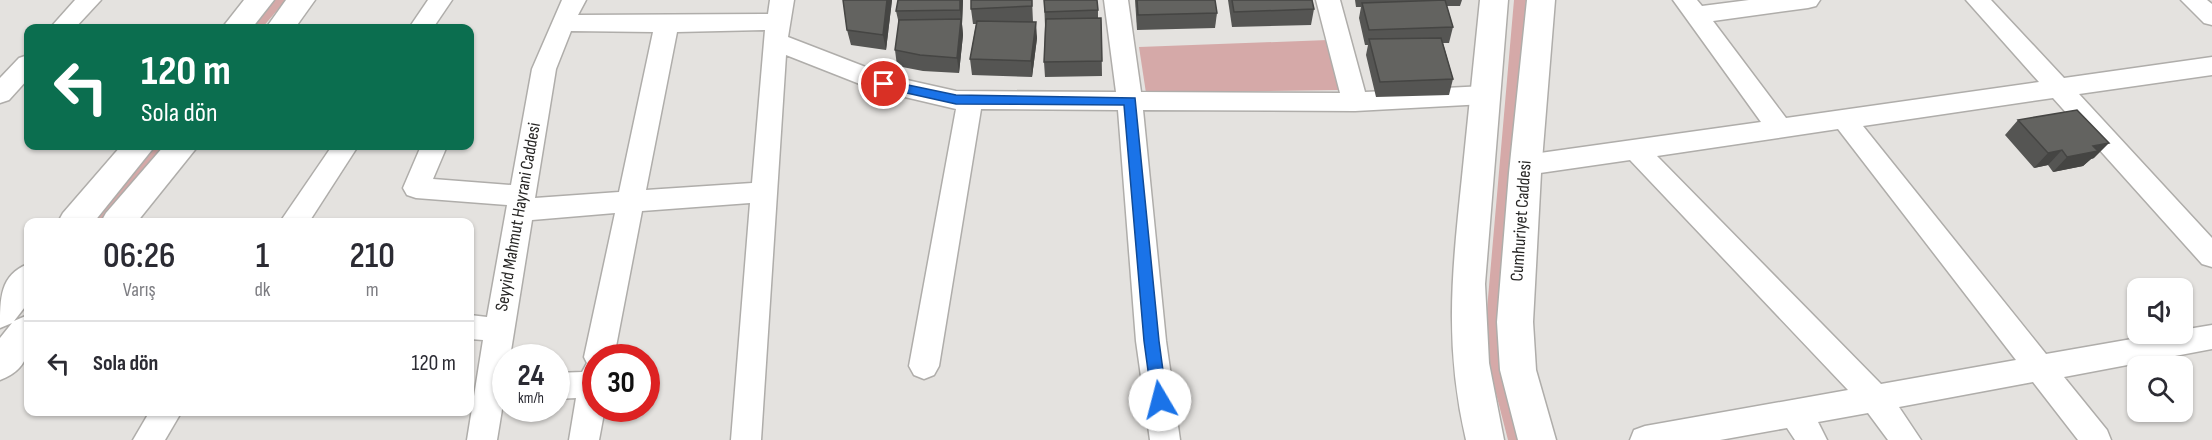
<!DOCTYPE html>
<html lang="tr">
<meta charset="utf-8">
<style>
:root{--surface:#fff;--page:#f2f2f3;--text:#2b2b33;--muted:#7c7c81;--line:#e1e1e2}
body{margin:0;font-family:"Sofia Sans Condensed",sans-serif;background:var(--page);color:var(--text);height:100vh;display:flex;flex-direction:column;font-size:22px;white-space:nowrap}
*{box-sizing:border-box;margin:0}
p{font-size:20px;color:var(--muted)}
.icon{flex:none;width:33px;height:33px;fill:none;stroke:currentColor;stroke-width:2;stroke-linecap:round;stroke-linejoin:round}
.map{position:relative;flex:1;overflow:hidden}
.details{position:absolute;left:24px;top:218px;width:450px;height:198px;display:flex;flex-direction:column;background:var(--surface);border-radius:12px;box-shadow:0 2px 4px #0004}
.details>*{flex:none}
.guide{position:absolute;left:24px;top:24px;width:450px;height:126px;border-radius:12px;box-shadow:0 2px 4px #0004;background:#0b6e4f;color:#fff;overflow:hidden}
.controls{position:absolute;left:2127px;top:278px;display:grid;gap:12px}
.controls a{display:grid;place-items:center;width:66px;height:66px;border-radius:12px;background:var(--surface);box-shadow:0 2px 4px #0004;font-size:30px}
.speed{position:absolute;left:492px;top:344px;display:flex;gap:12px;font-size:30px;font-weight:700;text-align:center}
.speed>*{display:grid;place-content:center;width:78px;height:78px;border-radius:50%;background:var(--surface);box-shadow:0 2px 4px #0004;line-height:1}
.speed small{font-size:15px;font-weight:400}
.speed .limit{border:9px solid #d22;background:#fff;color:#111}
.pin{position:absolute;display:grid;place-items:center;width:51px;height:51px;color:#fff;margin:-26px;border:3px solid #fff;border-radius:50%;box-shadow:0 2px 6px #0007}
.me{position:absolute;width:66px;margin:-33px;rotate:352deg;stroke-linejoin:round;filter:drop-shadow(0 0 4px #0008)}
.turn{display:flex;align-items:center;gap:21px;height:126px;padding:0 18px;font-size:27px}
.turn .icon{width:78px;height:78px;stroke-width:2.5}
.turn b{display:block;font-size:42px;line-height:51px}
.eta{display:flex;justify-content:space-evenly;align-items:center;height:102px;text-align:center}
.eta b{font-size:36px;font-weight:600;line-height:42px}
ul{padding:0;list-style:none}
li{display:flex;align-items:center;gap:18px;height:84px;padding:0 18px;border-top:2px solid var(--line)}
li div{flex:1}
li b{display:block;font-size:22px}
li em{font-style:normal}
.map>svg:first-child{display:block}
</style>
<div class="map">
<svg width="2212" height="440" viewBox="0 0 2212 440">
<rect width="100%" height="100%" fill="#e4e2df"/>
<g fill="#d5a9a8">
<polygon points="273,0 286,0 262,28 250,28"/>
<polygon points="1514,0 1526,0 1498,328 1521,440 1508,440 1490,370 1486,321"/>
<polygon points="1328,40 1339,90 1146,93 1139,47"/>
<polygon points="151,146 166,146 102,222 87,222"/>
</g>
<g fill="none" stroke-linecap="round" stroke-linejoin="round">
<g stroke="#afadaa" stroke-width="3">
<g id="minor">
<polygon points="75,0 101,0 75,28 50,28"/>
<polygon points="428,0 452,0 433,28 409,28"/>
<path d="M562,0h24l-8,15 190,-1 2,-14h24l-6,37 101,39 67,15 160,1 -12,-92h24l13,92 199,1 -24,-93h24l25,92 120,-6 9,3 3,6 -3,6 -9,3 -130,7 -212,-1 23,231 14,99h-30l-14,-99 -18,-231 -137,-1 -42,257 -5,9 -10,4 -10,-4 -5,-9 47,-257 -81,-19 -89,-35 -25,385h-30l19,-237 -108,8 -28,146h-18v51h9l-6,32h-30l7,-42 -20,1v-26l26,-1 5,-9 -3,-6 31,-144 -83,7 -22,137h-4v28l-9,55h-30l16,-100 -13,-1v-24l17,2 20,-112 -91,-7 -9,-3 -4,-7 18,-42h26l-14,33 78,6 21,-116zM765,30l-13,153 -106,7 31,-158zM571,31l82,1 -34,160 -84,6 21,-129z"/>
<path d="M1673,0h24l5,6 47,-6h71l-4,6 -8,2 -95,13 73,97 253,-36 -73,-82h25l73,78 148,-21v18l-133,19 133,144v29l-10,-3 -149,-166 -190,28 183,228 120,-21h16v-3l30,-5v24l-148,28 43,53 4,10h-33l-45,-58 -134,25 22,33h-33l-20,-27 -50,9 9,18h-32l-8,-12 -67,12h-90l4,-10 11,-4 203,-36 -218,-230 -90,13 -24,-3 -4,-7 4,-7 24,-3 221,-31zM1838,129l178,231 -135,24 -224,-228z"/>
<polygon points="2181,0 2207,0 2212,4 2212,25 2204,23"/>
<polygon points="28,55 28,79 9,100 0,103 0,78 19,58"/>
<polygon points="332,146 358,146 309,222 280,222"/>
<polygon points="150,411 182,411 165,440 133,440"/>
</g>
</g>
<g stroke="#afadaa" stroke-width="3">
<g id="major">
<polygon points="244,0 274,0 252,28 222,28"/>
<polygon points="286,0 315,0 295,28 266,28"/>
<path d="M1480,0h28l-23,284 4,79 15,77h-38c-22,-95 -14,-167 -4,-263 6,-59 12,-118 18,-177z"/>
<polygon points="1527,0 1555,0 1541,173 1533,322 1536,370 1556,440 1518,440 1500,370 1497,322 1509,173"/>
<polygon points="121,146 155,146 94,222 58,222 63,213"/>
<polygon points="164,146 198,146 137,222 101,222 106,213"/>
<path d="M28,264v39l-14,18 14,-6c0,30 6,52 -28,65v-42l12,-15 -12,5c0,-30 0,-53 28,-64z"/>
</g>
</g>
<use href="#minor" fill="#fff" fill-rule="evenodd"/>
<use href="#major" fill="#fff" fill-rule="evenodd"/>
</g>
<g fill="#555553">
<polygon points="843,0 892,0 886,50 851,45 847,30"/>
<polygon points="898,0 963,0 962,24 963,35 959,73 923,71 897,66 895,50 899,24 896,11"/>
<polygon points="971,0 1032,0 1033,22 1037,38 1032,77 972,75 970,59 976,24 973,24 971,9"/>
<polygon points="1044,0 1098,10 1098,18 1101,18 1102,76 1045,77 1044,62 1045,26"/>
<polygon points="1135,0 1215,0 1217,13 1215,28 1137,30"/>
<polygon points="1228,0 1312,0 1314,9 1311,25 1232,27"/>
<polygon points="1355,0 1462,0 1460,6 1447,6 1453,27 1449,43 1443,43 1453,79 1449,95 1376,97 1366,55 1368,45 1365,45 1359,18 1361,7 1356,7"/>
<polygon points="2018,120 2094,158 2091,159 2083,166 2053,172 2048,165 2034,168 2005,135"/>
</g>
<g fill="#454543">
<polygon points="887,0 892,0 886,50 883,35"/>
<polygon points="960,0 963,0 962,24 963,35 959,73 957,58 961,20 960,10"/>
<polygon points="1036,22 1037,38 1032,77 1031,61"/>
<polygon points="2109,143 2094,158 2091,159 2083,166 2053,172 2067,157 2093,146"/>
<polygon points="2062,150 2048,165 2034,168 2048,153"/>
</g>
<g fill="#636360" stroke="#454543" stroke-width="1.5">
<polygon points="843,0 887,0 883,35 847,30"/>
<polygon points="898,0 960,0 960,10 896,11"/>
<polygon points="971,0 1032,0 1032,6 971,9"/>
<polygon points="1044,0 1097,0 1098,10 1045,12"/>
<polygon points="1137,0 1215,0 1217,13 1138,15"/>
<polygon points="1232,0 1312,0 1314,9 1234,12"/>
<polygon points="1445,0 1453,27 1369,30 1362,3"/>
<polygon points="1101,18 1102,61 1044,62 1046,19"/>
<polygon points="961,19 957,58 920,55 895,50 899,20"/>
<polygon points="977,21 1036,22 1031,61 970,59"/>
<polygon points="1441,38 1453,79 1380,82 1369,39"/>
<polygon points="2077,110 2109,143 2093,146 2098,151 2067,157 2062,150 2048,153 2018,120"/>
</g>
<polygon fill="#1a73e8" stroke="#114b97" stroke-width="1.5" points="884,80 956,95 1135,98 1159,341 1167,400 1165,405 1160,407 1154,405 1152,400 1144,341 1124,105 956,104 880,87 878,84 880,81"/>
<g text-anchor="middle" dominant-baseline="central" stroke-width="6" stroke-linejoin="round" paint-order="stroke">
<g font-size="18" fill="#272625" stroke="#fff">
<text transform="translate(518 217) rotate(-80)">Seyyid Mahmut Hayrani Caddesi</text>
<text transform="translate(1521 221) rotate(-86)">Cumhuriyet Caddesi</text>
</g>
</g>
</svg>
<div class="controls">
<a><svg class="icon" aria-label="sound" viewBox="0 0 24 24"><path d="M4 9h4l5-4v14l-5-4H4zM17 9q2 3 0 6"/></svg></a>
<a><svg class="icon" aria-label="search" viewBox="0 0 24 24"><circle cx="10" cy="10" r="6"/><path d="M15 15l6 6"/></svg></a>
</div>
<div class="speed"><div>24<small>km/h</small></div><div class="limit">30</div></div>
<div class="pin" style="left:884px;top:84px;background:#d93025"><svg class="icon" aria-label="arrive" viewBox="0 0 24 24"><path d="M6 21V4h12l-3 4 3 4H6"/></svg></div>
<svg class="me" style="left:1160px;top:400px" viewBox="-20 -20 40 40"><circle r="19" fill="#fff"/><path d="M0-13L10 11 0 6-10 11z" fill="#1a73e8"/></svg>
<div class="guide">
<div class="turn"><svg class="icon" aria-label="left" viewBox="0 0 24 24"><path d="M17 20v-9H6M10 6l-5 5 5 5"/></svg><div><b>120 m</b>Sola dön</div></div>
</div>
<section class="details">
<div class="eta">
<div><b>06:26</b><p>Varış</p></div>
<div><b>1</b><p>dk</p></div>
<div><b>210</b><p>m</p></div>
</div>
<ul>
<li><svg class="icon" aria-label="left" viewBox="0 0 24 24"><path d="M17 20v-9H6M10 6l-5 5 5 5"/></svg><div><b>Sola dön</b></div><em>120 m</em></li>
</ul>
</section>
</div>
